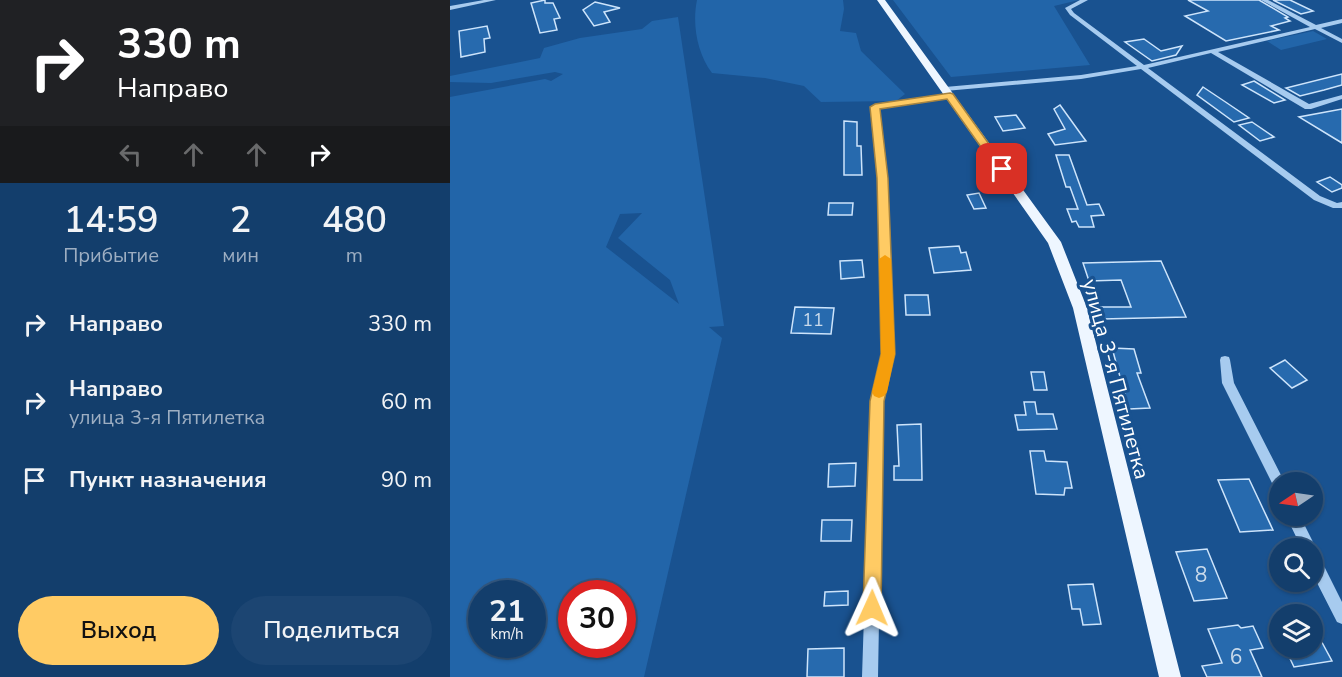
<!DOCTYPE html>
<html lang="ru">
<meta charset="utf-8">
<style>
:root{--surface:#133e6c;--page:#1c4572;--text:#f1f3f6;--muted:#9daec2;--line:#32577f;--accent:#ffcb64}
body{margin:0;font-family:"Nunito Sans",sans-serif;background:var(--page);color:var(--text);height:100vh;display:flex;flex-direction:column;font-size:22px;white-space:nowrap}
*{box-sizing:border-box;margin:0}
p{font-size:20px;color:var(--muted)}
.icon{flex:none;width:33px;height:33px;fill:none;stroke:currentColor;stroke-width:2;stroke-linecap:round;stroke-linejoin:round}
.map{position:relative;flex:1;overflow:hidden}
.details{display:flex;flex-direction:column;background:var(--surface);width:450px}
.details>*{flex:none}
.top-card{background:#202124;color:#fff;overflow:hidden}
.needle{width:39px;rotate:257deg}
.fabs{position:absolute;left:819px;top:472px;display:grid;gap:12px}
.fabs a{display:grid;place-items:center;width:54px;height:54px;border-radius:50%;background:var(--surface);box-shadow:0 2px 4px #0004,0 0 0 2px var(--line);font-size:30px}
.speed{position:absolute;left:18px;top:580px;display:flex;gap:12px;font-size:30px;font-weight:700;text-align:center}
.speed>*{display:grid;place-content:center;width:78px;height:78px;border-radius:50%;background:var(--surface);box-shadow:0 2px 4px #0004,0 0 0 2px var(--line);line-height:1}
.speed small{font-size:15px;font-weight:400}
.speed .limit{border:9px solid #d22;background:#fff;color:#111}
.pin{position:absolute;display:grid;place-items:center;width:51px;height:51px;color:#fff;margin:-26px;border-radius:12px;box-shadow:0 3px 9px #0006}
.me{position:absolute;width:66px;margin:-33px;rotate:1deg;stroke-linejoin:round;filter:drop-shadow(0 0 4px #0008)}
.turn{display:flex;align-items:center;gap:21px;height:126px;padding:0 18px;font-size:27px}
.turn .icon{width:78px;height:78px;stroke-width:2.5}
.turn b{display:block;font-size:42px;line-height:51px}
.lanes{display:flex;align-items:center;height:57px;padding:0 18px;background:#0003;justify-content:center;gap:30px;direction:ltr}
.lanes .off{opacity:.35}
.eta{display:flex;justify-content:space-evenly;align-items:center;height:102px;text-align:center}
.eta b{font-size:36px;font-weight:600;line-height:42px}
.cta{display:flex;gap:12px;margin-top:auto;padding:12px 18px}
.cta a{flex:1;height:69px;border-radius:36px;background:var(--accent);color:#111;font-size:24px;font-weight:600;line-height:69px;text-align:center}
.cta a+a{background:var(--page);color:var(--text)}
ul{padding:0;list-style:none}
li{display:flex;align-items:center;gap:18px;height:78px;padding:0 18px}
li div{flex:1}
li b{display:block;font-size:22px}
li em{font-style:normal}
main{display:flex;flex:1;min-height:0}
.map>svg:first-child{display:block}
</style>
<main>
<section class="details">
<div class="top-card">
<div class="turn"><svg class="icon" aria-label="right" viewBox="0 0 24 24"><path d="M7 20v-9h11M14 6l5 5-5 5"/></svg><div><b>330 m</b>Направо</div></div>
<div class="lanes"><svg class="icon off" aria-label="left" viewBox="0 0 24 24"><path d="M17 20v-9H6M10 6l-5 5 5 5"/></svg><svg class="icon off" aria-label="ahead" viewBox="0 0 24 24"><path d="M12 20V5M6 11l6-6 6 6"/></svg><svg class="icon off" aria-label="ahead" viewBox="0 0 24 24"><path d="M12 20V5M6 11l6-6 6 6"/></svg><svg class="icon" aria-label="right" viewBox="0 0 24 24"><path d="M7 20v-9h11M14 6l5 5-5 5"/></svg></div>
</div>
<div class="eta">
<div><b>14:59</b><p>Прибытие</p></div>
<div><b>2</b><p>мин</p></div>
<div><b>480</b><p>m</p></div>
</div>
<ul>
<li><svg class="icon" aria-label="right" viewBox="0 0 24 24"><path d="M7 20v-9h11M14 6l5 5-5 5"/></svg><div><b>Направо</b></div><em>330 m</em></li>
<li><svg class="icon" aria-label="right" viewBox="0 0 24 24"><path d="M7 20v-9h11M14 6l5 5-5 5"/></svg><div><b>Направо</b><p>улица 3-я Пятилетка</p></div><em>60 m</em></li>
<li><svg class="icon" aria-label="arrive" viewBox="0 0 24 24"><path d="M6 21V4h12l-3 4 3 4H6"/></svg><div><b>Пункт назначения</b></div><em>90 m</em></li>
</ul>
<div class="cta"><a>Выход</a><a>Поделиться</a></div>
</section>
<div class="map">
<svg width="892" height="677" viewBox="0 0 892 677">
<rect width="100%" height="100%" fill="#195290"/>
<g fill="#2265a9" fill-rule="evenodd">
<path d="M247,0h146l1,9 -4,22 16,2 5,18 44,43 -9,7 -75,1 -17,-16 -39,-8 -53,-5c-15,-20 -20,-49 -15,-73z"/>
<polygon points="443,0 629,0 604,6 640,65 501,77"/>
<path d="M228,17l46,309 -15,1 13,11 -78,339h-194v-580l95,-18 6,2 12,-7 -8,-2 -64,11 -41,-1v-6l90,-18 4,-10 36,-10 62,-9 10,-8zM192,213l-24,25 52,42 9,24 -73,-57 14,-33zM32,594h50v51h-50zM122,594h50v51h-50z"/>
<polygon points="863,31 877,39 831,50 817,41"/>
</g>
<g fill="#276aae" stroke="#cde4fb" stroke-width="1.5">
<polygon points="95,0 95,3 103,3 110,18 104,19 107,30 90,33 81,3"/>
<polygon points="738,0 809,0 838,17 835,18 840,21 821,26 829,30 776,41 735,16 758,11"/>
<polygon points="823,0 840,0 863,11 851,14"/>
<polygon points="145,2 170,8 154,12 160,22 144,26 133,10"/>
<polygon points="37,26 40,38 34,39 35,52 11,57 9,31"/>
<polygon points="694,39 711,51 732,46 726,55 702,61 675,42"/>
<polygon points="892,74 892,85 874,90 850,96 836,88"/>
<polygon points="804,81 835,100 824,103 792,85"/>
<polygon points="753,87 777,103 799,118 784,122 747,95"/>
<polygon points="610,105 633,137 636,141 605,145 598,134 615,129 604,109"/>
<polygon points="892,109 892,143 849,117"/>
<polygon points="566,115 575,128 553,131 545,117"/>
<polygon points="394,121 407,122 407,146 411,146 412,175 394,175"/>
<polygon points="802,122 824,137 810,141 789,125"/>
<polygon points="606,155 619,155 637,205 649,204 654,215 641,216 644,227 629,227 626,221 622,222 617,209 628,209 620,187 616,187"/>
<polygon points="880,177 892,185 892,188 882,192 867,182"/>
<polygon points="529,193 536,208 524,209 517,195"/>
<polygon points="379,203 403,203 402,215 378,215"/>
<polygon points="509,246 511,253 516,252 521,270 484,273 479,248"/>
<polygon points="412,260 414,277 391,279 390,261"/>
<polygon points="711,261 736,317 652,319 648,307 681,307 671,280 639,281 633,263"/>
<polygon points="455,295 478,295 480,315 456,315"/>
<polygon points="345,307 384,308 381,334 341,333"/>
<polygon points="662,348 684,349 691,373 687,373 700,408 679,409"/>
<polygon points="835,360 857,380 842,388 820,368"/>
<polygon points="581,372 594,372 597,390 584,390"/>
<polygon points="574,402 585,402 587,414 603,414 607,429 568,430 565,415 576,415"/>
<polygon points="471,424 472,480 444,480 444,466 449,466 447,425"/>
<polygon points="580,451 594,451 596,461 617,462 622,488 615,488 614,495 586,494"/>
<polygon points="406,463 405,486 378,487 379,464"/>
<polygon points="799,479 823,530 790,532 768,480"/>
<polygon points="372,520 402,520 401,541 371,541"/>
<polygon points="757,549 777,598 744,601 726,552"/>
<polygon points="643,584 651,624 633,625 630,609 622,609 618,585"/>
<polygon points="398,591 398,605 374,606 375,592"/>
<polygon points="862,624 882,661 844,667 835,648 862,648"/>
<polygon points="788,625 791,628 803,626 813,648 800,650 812,677 757,677 752,666 772,663 758,629"/>
<polygon points="394,648 394,677 357,677 358,649"/>
</g>
<g fill="none" stroke-linecap="round" stroke-linejoin="round">
<g fill="#a7cbef" fill-rule="evenodd">
<polygon points="34,0 46,0 0,10 0,6"/>
<polygon points="630,0 638,0 621,9 624,13 694,65 860,27 811,0 818,0 866,25 892,19 892,23 871,28 892,39 892,43 865,29 768,52 859,104 892,95 892,99 861,109 855,109 761,53 698,68 870,196 887,203 892,202 892,208 883,208 864,200 691,69 631,79 495,91 492,89 495,87 631,75 687,66 620,15 615,8"/>
<polygon points="500,94 502,95 502,97 429,109 437,178 443,354 433,401 428,677 412,677 421,401 433,354 429,178 421,107 425,105"/>
<polygon points="775,356 779,357 780,360 784,383 835,483 830,483 830,493 826,491 772,383 770,360 771,357"/>
<polygon points="836,516 850,516 864,544 865,551 867,552 892,602 892,624 887,622 862,573 862,549 852,549"/>
</g>
<polygon fill="#eef6ff" fill-rule="evenodd" points="427,0 435,0 611,242 637,308 731,677 709,677 623,308 598,243"/>
</g>
<polygon fill="#ffcb64" stroke="#a68441" stroke-width="1.5" points="500,93 503,94 557,169 552,172 548,171 497,99 430,109 438,178 445,354 434,401 431,608 429,615 422,617 415,615 413,608 420,401 431,354 427,178 420,107 425,104"/>
<polygon fill="#f59e0b" points="435,255 441,259 445,354 437,392 434,396 429,398 424,396 422,392 431,354 429,259"/>
<g text-anchor="middle" dominant-baseline="central" stroke-width="6" stroke-linejoin="round" paint-order="stroke">
<g font-size="18" fill="#c9daeb">
<text x="363" y="320">11</text>
</g>
<g font-size="21" fill="#fff" stroke="#195290">
<text transform="translate(666 379) rotate(75)">улица 3-я Пятилетка</text>
</g>
<g font-size="21" fill="#c9daeb">
<text x="751" y="575">8</text>
<text x="786" y="657">6</text>
</g>
</g>
</svg>
<div class="fabs">
<a><svg class="needle" viewBox="-14 -14 28 28"><path d="M0-13l5 13h-10z" fill="#e53935"/><path d="M0 13l5-13h-10z" fill="#9daec2"/></svg></a>
<a><svg class="icon" aria-label="search" viewBox="0 0 24 24"><circle cx="10" cy="10" r="6"/><path d="M15 15l6 6"/></svg></a>
<a><svg class="icon" aria-label="layers" viewBox="0 0 24 24"><path d="M12 4l9 5-9 5-9-5zM3 14l9 5 9-5"/></svg></a>
</div>
<div class="speed"><div>21<small>km/h</small></div><div class="limit">30</div></div>
<div class="pin" style="left:552px;top:169px;background:#d93025"><svg class="icon" aria-label="arrive" viewBox="0 0 24 24"><path d="M6 21V4h12l-3 4 3 4H6"/></svg></div>
<svg class="me" style="left:422px;top:608px" viewBox="-20 -20 40 40"><path d="M0-17L14 15 0 8-14 15z" fill="#ffcb64" stroke="#fff" stroke-width="4"/></svg>
</div>
</main>
